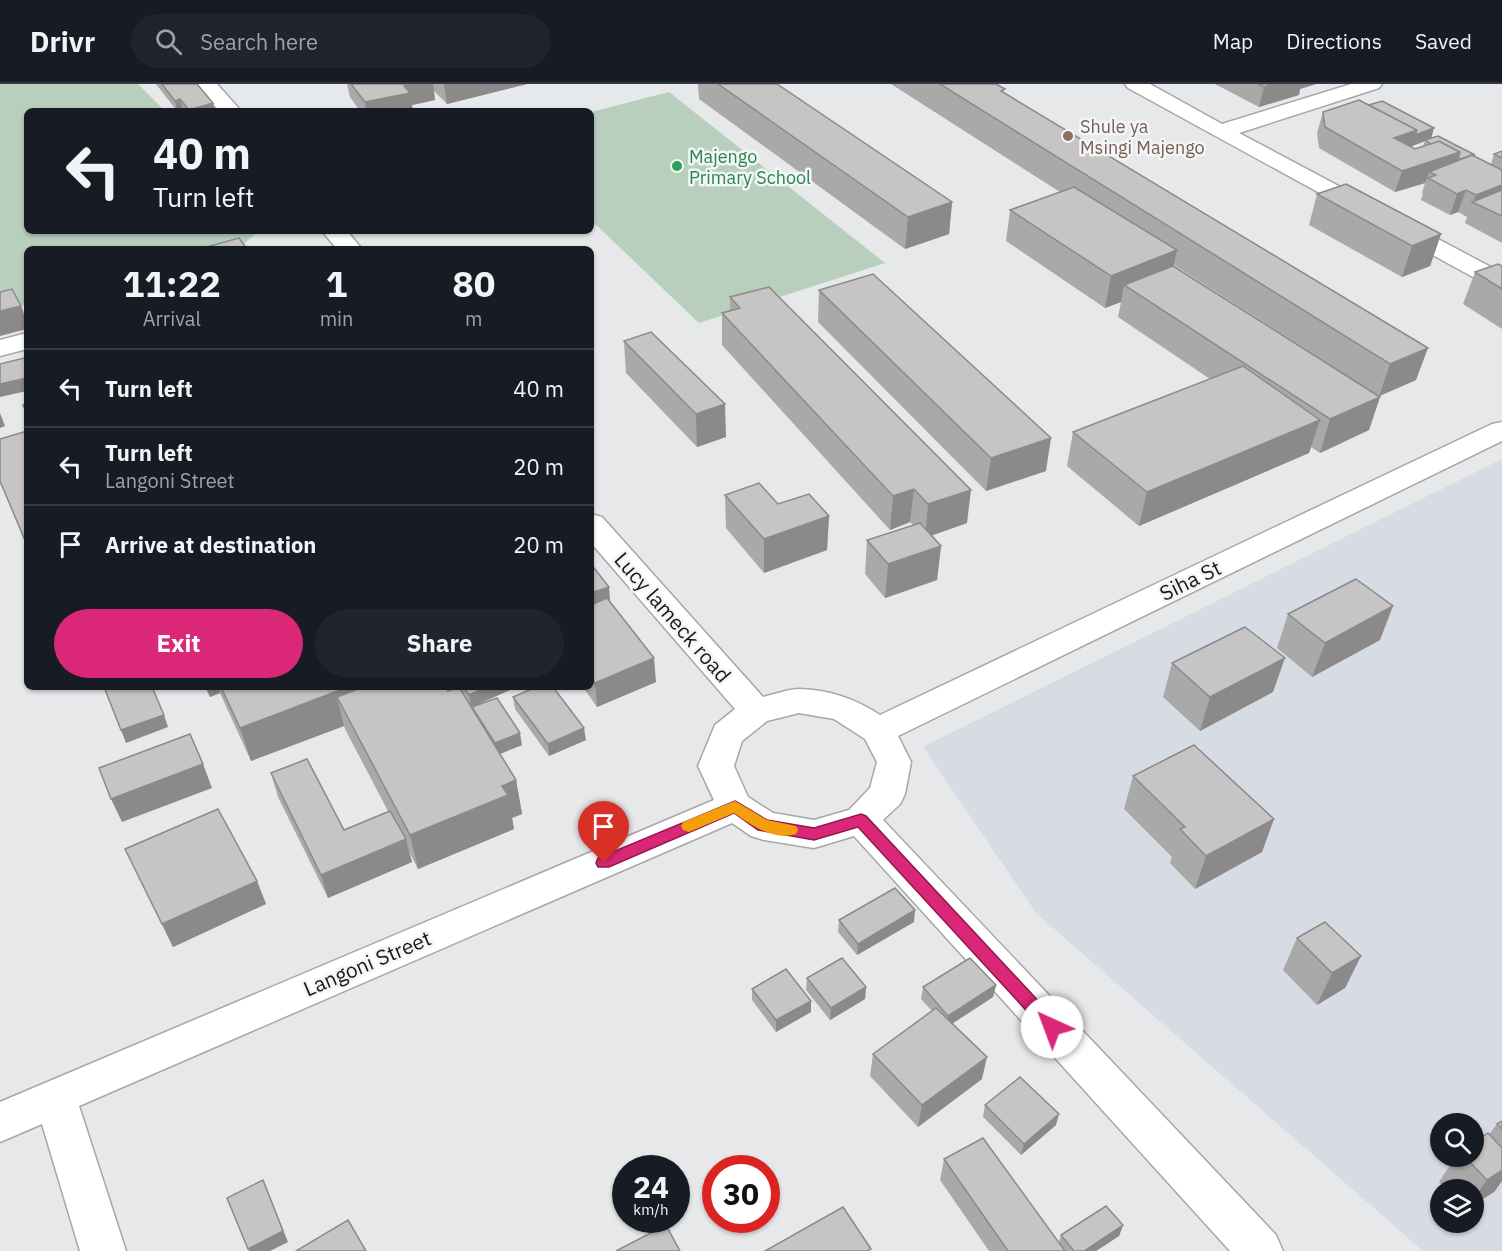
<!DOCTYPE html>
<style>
:root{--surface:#171b24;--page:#20242c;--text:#f1f3f6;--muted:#9ea1a6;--line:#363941;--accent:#db2777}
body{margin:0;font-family:"IBM Plex Sans",sans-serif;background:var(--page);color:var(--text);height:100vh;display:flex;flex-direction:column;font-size:22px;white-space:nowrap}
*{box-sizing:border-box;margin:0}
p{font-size:20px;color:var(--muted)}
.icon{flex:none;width:33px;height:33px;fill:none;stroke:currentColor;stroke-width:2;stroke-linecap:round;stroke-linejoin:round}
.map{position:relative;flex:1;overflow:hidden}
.drawer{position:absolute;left:24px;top:162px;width:570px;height:444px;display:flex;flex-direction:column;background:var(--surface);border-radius:9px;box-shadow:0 2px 4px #0004}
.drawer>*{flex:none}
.guide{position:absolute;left:24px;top:24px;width:570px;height:126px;border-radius:9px;box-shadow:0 2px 4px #0004;background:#171b24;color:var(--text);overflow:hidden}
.buttons{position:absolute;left:1430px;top:1029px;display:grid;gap:12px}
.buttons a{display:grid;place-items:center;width:54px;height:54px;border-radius:50%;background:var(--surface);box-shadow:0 2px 4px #0004;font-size:30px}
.speed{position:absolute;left:612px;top:1071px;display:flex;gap:12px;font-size:30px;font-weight:700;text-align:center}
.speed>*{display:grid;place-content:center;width:78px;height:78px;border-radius:50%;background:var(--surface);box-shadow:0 2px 4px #0004;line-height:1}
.speed small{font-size:15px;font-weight:400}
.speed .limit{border:9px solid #d22;background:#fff;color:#111}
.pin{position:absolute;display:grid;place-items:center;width:51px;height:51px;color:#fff;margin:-62px -26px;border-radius:50% 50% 50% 0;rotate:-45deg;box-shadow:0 0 6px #0007}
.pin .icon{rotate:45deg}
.me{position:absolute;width:66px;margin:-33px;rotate:317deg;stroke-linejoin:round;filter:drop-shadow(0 0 4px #0008)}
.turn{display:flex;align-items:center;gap:21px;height:126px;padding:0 30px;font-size:27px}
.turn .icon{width:78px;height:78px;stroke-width:2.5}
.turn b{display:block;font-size:42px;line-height:51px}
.eta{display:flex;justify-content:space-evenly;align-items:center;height:102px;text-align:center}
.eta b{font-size:36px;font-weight:700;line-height:42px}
.primary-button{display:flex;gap:12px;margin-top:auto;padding:12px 30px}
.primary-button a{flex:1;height:69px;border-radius:36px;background:var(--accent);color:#fff;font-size:24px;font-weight:700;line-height:69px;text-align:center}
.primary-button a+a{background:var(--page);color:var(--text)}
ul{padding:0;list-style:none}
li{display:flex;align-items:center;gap:18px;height:78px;padding:0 30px;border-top:2px solid var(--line)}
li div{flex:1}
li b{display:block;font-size:22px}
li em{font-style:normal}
header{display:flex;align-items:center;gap:36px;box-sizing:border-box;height:84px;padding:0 30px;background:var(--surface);border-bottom:2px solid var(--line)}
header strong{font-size:28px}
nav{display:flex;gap:33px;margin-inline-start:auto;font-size:21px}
.search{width:420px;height:54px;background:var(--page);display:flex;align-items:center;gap:15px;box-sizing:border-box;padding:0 21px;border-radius:33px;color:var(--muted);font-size:22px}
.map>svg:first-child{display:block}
</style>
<header>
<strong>Drivr</strong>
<div class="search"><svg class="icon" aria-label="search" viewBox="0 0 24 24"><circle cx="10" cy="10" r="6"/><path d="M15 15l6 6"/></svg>Search here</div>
<nav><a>Map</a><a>Directions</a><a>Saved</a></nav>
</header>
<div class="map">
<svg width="1502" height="1167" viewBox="0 0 1502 1167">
<rect width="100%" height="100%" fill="#e7e8e9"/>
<path fill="#d7dce4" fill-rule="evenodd" d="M1502,375v792h-79l-387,-338 -113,-166zM1440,1040h33v32h-33zM1440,1106h33v32h-33z"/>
<g fill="#b9cfbd">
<polygon points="0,0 138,0 165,27 27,27 27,147 259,147 240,163 233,165 27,165 27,220 0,227"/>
<polygon points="669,8 885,179 699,239 591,136 591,28"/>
</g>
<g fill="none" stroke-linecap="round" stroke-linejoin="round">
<g stroke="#a6a7a8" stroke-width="3">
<g id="minor">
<polygon points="196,0 217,0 241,27 219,27"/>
<polygon points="1125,0 1150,0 1222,40 1351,0 1382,0 1379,4 1239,49 1502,189 1502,206 1493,204 1128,4"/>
<polygon points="322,147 347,147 362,165 337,165"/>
<polygon points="27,249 27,265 0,272 0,256"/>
<path d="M1502,338v19l-604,295 13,26 -6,32 -5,10 -17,16 393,415 7,16h-53l-376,-415 -40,12 -50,-8 -13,-4 -19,-13 -653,283 47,145h-46l-38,-127 -42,18v-40l714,-302 -16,-34 17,-41 20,-16 -144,-166v-29l11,3 161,180c12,-3 26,-8 37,-8 31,1 55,10 80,26l612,-291zM799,629l35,6 31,20 12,23 -7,26 -21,22 -35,10 -41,-7 -25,-16 -14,-31 8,-25 25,-20z"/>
</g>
</g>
<use href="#minor" fill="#fff" fill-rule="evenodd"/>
</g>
<g fill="#aaa9a9" fill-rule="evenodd">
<polygon points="156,0 197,0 213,19 215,26 221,27 184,27 183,26 177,27"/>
<polygon points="347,0 527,0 447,20 434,7 435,16 412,21 413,27 360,27 350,13"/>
<polygon points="698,0 777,0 952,118 949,150 905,165 699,15"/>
<path d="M891,0h105l8,9 412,287 -36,16 -11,34 -49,23 -9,-6 -2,6 -170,73 -72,-60 6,-34 137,-53 -92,-62 3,-15 -16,6 -99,-67 4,-31 50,-18zM1174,181l156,100 -156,-98z"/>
<polygon points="1215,0 1316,0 1300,5 1299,11 1259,23"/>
<path d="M1323,28l108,26 44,17v2l16,7 3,-10 8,-3v92l-37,-20 2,-6 -9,-5 -8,3 -29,-15 2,-6 -1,-1 3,-10 -30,9 -76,-44 -2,-15zM1425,57l-2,5 -8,3 -4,-2 1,-1z"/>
<polygon points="1317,110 1441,150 1430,182 1402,193 1309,141"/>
<polygon points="1502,182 1502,245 1463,220 1475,188"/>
<polygon points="819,206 1046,387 986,407 818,238"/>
<polygon points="730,213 967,439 932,451 941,462 937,496 885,514 865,490 867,456 913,441 910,438 890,446 722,261 722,229 730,227"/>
<polygon points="624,257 726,353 697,363 626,289"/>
<polygon points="725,411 829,432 827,466 764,489 726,444"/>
<polygon points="591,480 610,518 656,598 597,623 583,603 591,603"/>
<polygon points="1288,530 1380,556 1312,593 1277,564"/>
<polygon points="1172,579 1273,608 1200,647 1163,613"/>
<polygon points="205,603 446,603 448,607 457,603 517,603 472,623 522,661 500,670 516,696 522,730 512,734 514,745 418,785 409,767 412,778 328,814 278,713 271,689 344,746 388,727 346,647 344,642 251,677 220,609 210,613"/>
<polygon points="513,613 586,656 549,672 515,625"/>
<polygon points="1133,692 1262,768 1195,805 1170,779 1172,773 1124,725"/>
<polygon points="125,765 257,797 266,820 173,863"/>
<polygon points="839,836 914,838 857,871 838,848"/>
<polygon points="1297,854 1361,872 1345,904 1317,921 1283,886"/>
<polygon points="807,894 866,903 865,915 830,936 806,906"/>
<polygon points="996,901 993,913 953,939 982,995 918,1043 870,992 873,970 932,927 921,915 923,903"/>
<polygon points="752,905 811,917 811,928 776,948 752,916"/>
<polygon points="985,1021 1056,1041 1021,1071 983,1033"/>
<polygon points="1502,1037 1502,1097 1494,1108 1473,1121 1473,1106 1446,1106 1439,1098 1456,1072 1473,1072 1497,1040"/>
<polygon points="944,1075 1059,1158 1061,1151 1123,1141 1119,1152 1096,1167 989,1167 940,1096"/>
</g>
<g fill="#8b898a">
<polygon points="411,0 433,0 435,16 412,21 413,27 366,27 365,18 404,2"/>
<polygon points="444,0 527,0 447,20"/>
<polygon points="1273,0 1316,0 1300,5 1299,11 1259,23 1264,3"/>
<polygon points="180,15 183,26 177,27 175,17"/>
<polygon points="213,19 215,27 189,27 189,26"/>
<polygon points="1434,44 1431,55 1412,62 1410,67 1394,54 1417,46"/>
<polygon points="1460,68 1453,90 1436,91 1429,88 1425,99 1395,108 1402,87"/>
<polygon points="1502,101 1502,119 1473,118 1476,111"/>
<polygon points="1466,106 1458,128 1450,131 1457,110"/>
<polygon points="952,118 949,150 905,165 908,133"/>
<polygon points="1441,150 1430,182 1402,193 1412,162"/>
<polygon points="1177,166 1170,198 1124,201 1121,218 1105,224 1111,192"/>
<polygon points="21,222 27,238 27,245 0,252 0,227"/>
<polygon points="1428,264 1416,296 1379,312 1390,280"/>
<polygon points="27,294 27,307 0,313 0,300"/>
<polygon points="1380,313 1369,346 1320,369 1330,335"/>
<polygon points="725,320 726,353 697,363 696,330"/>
<polygon points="0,329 5,342 0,344"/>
<polygon points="1320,336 1309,369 1139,442 1147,408"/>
<polygon points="1051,354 1046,387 986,407 991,374"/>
<polygon points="914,405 910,438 890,446 893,412"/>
<polygon points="971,406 967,439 925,454 928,420"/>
<polygon points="829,432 827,466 764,489 764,455"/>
<polygon points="27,453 27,461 24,454"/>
<polygon points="941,462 937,496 885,514 888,480"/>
<polygon points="609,503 611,527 591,534 591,509"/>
<polygon points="1393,522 1380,556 1312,593 1325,559"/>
<polygon points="654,574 656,598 597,623 595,599"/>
<polygon points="1285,574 1273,608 1200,647 1210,613"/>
<polygon points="206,603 218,603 220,609 210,613"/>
<polygon points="348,603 429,603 337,613 344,642 251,677 240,644"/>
<polygon points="487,603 517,603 471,623 469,611"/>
<polygon points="164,631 168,643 126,659 121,646"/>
<polygon points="584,644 586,656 549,672 548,660"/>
<polygon points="520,649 522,661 497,671 495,659"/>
<polygon points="203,680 212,704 122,738 111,715"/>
<polygon points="516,696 522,730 512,734 514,745 418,785 410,751 502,702"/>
<polygon points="1274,735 1262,768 1195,805 1206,772"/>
<polygon points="406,755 412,778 328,814 321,791"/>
<polygon points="257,797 266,820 173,863 162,840"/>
<polygon points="915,826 914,838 857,871 858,860"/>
<polygon points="1361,872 1345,904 1317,921 1332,889"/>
<polygon points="996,901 993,913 947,943 948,932"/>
<polygon points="866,903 865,915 830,936 831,924"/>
<polygon points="811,917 811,928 776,948 776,936"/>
<polygon points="987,973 982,995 918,1043 922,1021"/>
<polygon points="1059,1030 1056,1041 1021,1071 1024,1060"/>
<polygon points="1502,1086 1502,1097 1494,1108 1473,1121 1473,1115 1487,1096"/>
<polygon points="263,1096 288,1158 270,1167 249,1167 248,1165"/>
<polygon points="1123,1141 1119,1152 1096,1167 1084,1167"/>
</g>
<g fill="#c6c4c5" stroke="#8b898a" stroke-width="1.5">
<polygon points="162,0 197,0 213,19 189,26 180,15 175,17"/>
<polygon points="351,0 411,0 404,2 410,9 365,18"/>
<polygon points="718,0 777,0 952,118 908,133"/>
<polygon points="940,0 996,0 1005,5 1001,7 1428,264 1390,280"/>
<polygon points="1258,0 1273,0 1264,3"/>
<polygon points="1359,16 1417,46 1394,54 1415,65 1439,57 1460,68 1402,87 1325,43 1323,28"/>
<polygon points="1382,17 1434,44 1415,51 1417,46 1369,21"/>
<polygon points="1438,52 1475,71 1472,71 1461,75 1458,74 1460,68 1439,57 1431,60 1425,56"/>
<polygon points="1502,67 1502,74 1494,70"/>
<polygon points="1472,71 1502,86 1502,101 1476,111 1466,106 1457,110 1428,94 1436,91 1429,88"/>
<polygon points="1346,100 1441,150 1412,162 1317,110"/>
<polygon points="1074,103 1177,166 1111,192 1010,126"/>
<polygon points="1502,106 1502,132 1472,118"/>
<polygon points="239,154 247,165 199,165"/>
<polygon points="1498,180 1502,182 1502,205 1475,188"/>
<polygon points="1173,182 1380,313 1330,335 1124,201"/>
<polygon points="873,190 1051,354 991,374 819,206"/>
<polygon points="769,203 971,406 928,420 914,405 893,412 722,229 740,224 730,213"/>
<polygon points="12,205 21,222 0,227 0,208"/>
<polygon points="651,248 725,320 696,330 624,257"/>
<polygon points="24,274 27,280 27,294 0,300 0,280"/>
<polygon points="1243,282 1320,336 1147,408 1073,348"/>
<polygon points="27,320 27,329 23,321"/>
<polygon points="27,347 27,453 24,454 0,397 0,355"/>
<polygon points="759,399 778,420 809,410 829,432 764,455 725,411"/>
<polygon points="920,439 941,462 888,480 867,456"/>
<polygon points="591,480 609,503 591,509"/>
<polygon points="1356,495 1393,522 1325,559 1288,530"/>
<polygon points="607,514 654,574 595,599 591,594 591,521"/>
<polygon points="1245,543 1285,574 1210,613 1172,579"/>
<polygon points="104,603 152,603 164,631 121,646"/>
<polygon points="221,603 348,603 240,644"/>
<polygon points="363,603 446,603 448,607 459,603 516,696 502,702 508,711 410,751 337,613"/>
<polygon points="464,603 487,603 469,611"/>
<polygon points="536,603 553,603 584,644 548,660 513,613"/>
<polygon points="497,614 520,649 495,659 472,623"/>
<polygon points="190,650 203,680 111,715 99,684"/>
<polygon points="1194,661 1274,735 1206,772 1180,745 1185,743 1133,692"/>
<polygon points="307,675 344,746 390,727 406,755 321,791 271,689"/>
<polygon points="218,725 257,797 162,840 125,765"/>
<polygon points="895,804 915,826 858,860 839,836"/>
<polygon points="1325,838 1361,872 1332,889 1297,854"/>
<polygon points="842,874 866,903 831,924 807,894"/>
<polygon points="970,874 996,901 948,932 923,903"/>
<polygon points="786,885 811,917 776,936 752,905"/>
<polygon points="936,924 987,973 922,1021 873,970"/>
<polygon points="1020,993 1059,1030 1024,1060 985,1021"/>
<polygon points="1502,1037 1502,1045 1497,1040"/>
<polygon points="1488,1049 1502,1064 1502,1086 1487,1096 1464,1072 1473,1072 1473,1059"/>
<polygon points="983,1054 1065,1167 1008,1167 944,1075"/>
<polygon points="263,1096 283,1147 248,1165 227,1114"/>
<polygon points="1106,1122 1123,1141 1084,1167 1074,1167 1061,1151"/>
<polygon points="843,1123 871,1165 867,1167 765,1167"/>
<polygon points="348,1136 366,1167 296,1167"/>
<polygon points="666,1141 680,1167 616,1167"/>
</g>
<polygon fill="#db2777" stroke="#8e194d" stroke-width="1.5" points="735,717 767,736 814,744 861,730 866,732 1058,938 1061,943 1058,948 1052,950 1046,948 858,743 814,756 758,746 734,729 609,783 598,783 596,779 598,774"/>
<path fill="#f59e0b" d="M735,717l32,19 29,6 2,4 -2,4c-22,7 -45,-9 -62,-21l-45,19 -6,-2 -2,-4 2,-4z"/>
<circle fill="#8d6e63" stroke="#f4f5f7" stroke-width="2" cx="1068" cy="52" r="6"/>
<circle fill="#2e9e5b" stroke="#f4f5f7" stroke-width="2" cx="677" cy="82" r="6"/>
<g text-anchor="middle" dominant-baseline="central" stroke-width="5" stroke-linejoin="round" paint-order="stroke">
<g font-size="18" fill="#785e54" stroke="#f4f5f7" text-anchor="start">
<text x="1080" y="42">Shule ya<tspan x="1080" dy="21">Msingi Majengo</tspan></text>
</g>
<g font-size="18" fill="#27864d" stroke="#f4f5f7" text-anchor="start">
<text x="689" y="72">Majengo<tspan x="689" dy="21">Primary School</tspan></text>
</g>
<g font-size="21" fill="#181919" stroke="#f4f5f7">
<text transform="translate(1190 496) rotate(-26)">Siha St</text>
<text transform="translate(673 533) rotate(49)">Lucy lameck road</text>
<text transform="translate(367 879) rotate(-23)">Langoni Street</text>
</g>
</g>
</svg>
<div class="buttons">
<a><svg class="icon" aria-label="search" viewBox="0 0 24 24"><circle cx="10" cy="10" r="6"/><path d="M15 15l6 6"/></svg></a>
<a><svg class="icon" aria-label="layers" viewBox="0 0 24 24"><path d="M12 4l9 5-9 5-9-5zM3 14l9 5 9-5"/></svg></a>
</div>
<div class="speed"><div>24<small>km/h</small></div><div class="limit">30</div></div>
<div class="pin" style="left:604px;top:779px;background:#d93025"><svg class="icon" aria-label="arrive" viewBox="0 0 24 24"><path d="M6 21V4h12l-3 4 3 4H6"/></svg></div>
<svg class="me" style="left:1052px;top:943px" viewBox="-20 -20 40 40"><circle r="19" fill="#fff"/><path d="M0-13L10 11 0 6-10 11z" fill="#db2777"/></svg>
<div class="guide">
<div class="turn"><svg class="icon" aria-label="left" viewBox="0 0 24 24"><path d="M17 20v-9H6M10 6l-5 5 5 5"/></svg><div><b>40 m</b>Turn left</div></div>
</div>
<section class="drawer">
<div class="eta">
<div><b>11:22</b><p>Arrival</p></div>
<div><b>1</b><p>min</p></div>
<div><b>80</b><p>m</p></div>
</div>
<ul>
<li><svg class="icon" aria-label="left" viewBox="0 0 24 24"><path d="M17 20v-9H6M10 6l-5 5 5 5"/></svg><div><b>Turn left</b></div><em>40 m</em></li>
<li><svg class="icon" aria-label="left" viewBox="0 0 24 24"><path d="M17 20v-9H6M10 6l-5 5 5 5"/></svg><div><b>Turn left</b><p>Langoni Street</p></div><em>20 m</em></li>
<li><svg class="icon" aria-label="arrive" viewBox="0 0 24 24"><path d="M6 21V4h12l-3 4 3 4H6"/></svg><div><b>Arrive at destination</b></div><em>20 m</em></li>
</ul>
<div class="primary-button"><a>Exit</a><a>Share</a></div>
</section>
</div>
